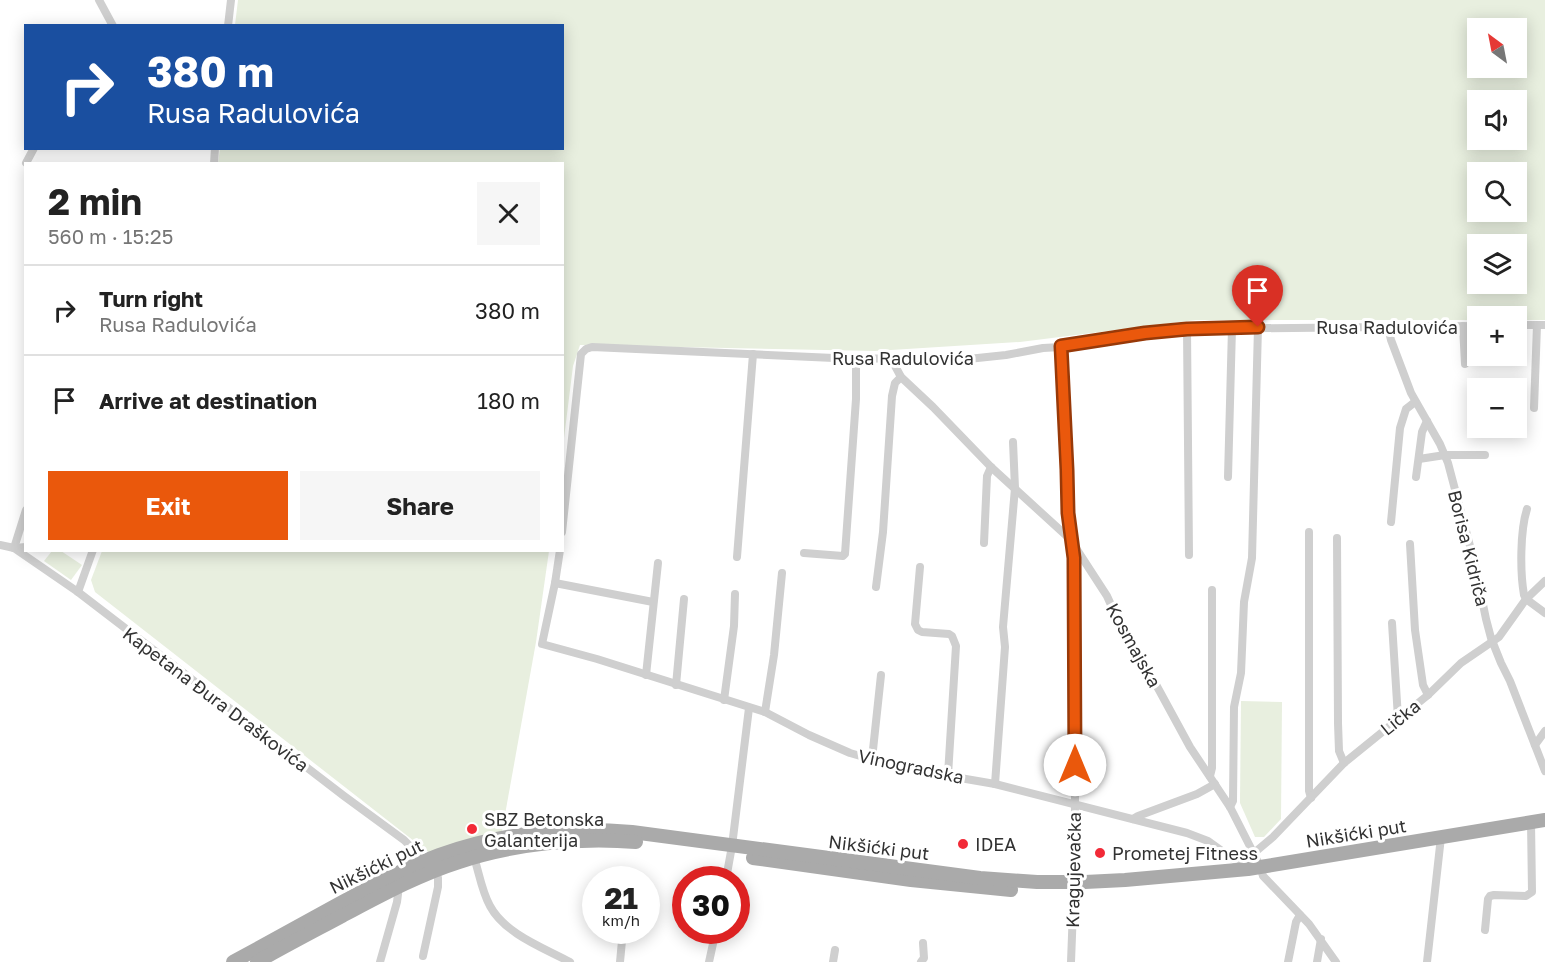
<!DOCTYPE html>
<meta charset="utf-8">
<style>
:root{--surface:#fff;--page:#f6f6f6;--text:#222;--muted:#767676;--line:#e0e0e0;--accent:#ea580c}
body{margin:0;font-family:"Golos Text",sans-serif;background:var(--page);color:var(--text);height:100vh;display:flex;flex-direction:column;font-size:22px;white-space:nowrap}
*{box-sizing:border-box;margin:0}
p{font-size:20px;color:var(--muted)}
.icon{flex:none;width:33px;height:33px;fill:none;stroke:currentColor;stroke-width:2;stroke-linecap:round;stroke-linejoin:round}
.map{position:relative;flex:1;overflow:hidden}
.details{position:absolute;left:24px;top:162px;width:540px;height:390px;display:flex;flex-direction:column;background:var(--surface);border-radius:0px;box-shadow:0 3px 15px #0003}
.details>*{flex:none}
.top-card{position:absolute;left:24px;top:24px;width:540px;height:126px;border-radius:0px;box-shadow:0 3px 15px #0003;background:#1a4fa0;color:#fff;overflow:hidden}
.needle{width:39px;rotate:328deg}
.buttons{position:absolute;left:1467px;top:18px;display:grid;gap:12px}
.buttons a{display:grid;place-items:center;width:60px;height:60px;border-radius:0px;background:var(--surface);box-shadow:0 3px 15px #0003;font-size:30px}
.speed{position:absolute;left:582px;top:866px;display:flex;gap:12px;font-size:30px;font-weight:700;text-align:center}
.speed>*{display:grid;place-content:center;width:78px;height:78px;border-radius:50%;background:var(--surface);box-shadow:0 3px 15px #0003;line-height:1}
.speed small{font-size:15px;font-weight:400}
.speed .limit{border:9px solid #d22;background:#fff;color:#111}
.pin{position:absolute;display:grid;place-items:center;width:51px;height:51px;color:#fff;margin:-62px -26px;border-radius:50% 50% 50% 0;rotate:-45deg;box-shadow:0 0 6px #0007}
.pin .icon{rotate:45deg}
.me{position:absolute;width:66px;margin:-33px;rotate:0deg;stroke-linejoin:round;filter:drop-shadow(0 0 4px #0008)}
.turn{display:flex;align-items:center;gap:21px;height:126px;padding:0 24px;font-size:27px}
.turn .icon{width:78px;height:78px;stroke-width:2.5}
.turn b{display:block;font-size:42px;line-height:51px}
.round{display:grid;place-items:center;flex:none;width:63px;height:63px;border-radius:0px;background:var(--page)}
.summary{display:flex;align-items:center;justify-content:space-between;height:102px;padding:0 24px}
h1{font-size:36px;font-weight:700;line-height:45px}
.primary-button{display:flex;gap:12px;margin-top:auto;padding:12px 24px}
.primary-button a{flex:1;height:69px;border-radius:0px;background:var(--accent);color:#fff;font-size:24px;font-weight:700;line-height:69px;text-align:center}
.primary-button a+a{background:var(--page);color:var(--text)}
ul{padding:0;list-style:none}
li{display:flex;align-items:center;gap:18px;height:90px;padding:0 24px;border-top:2px solid var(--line)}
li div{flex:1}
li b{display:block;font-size:22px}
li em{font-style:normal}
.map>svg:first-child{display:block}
</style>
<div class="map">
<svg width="1545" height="962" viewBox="0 0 1545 962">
<rect width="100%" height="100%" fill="#fff"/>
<g fill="#e8efdf" fill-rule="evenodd">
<path d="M238,0h1307v320h-28l-1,-4h-38l-1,4h-281l-176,22 -145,9 -295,-6 -7,21 -10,80 -1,-282h-344l2,-16h342v-122l-327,-1zM1478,28h38v40h-38zM1478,100h38v40h-38zM1478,172h38v40h-38zM1478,244h38v40h-38z"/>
<polygon points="52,551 61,551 82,565 71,580 44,561"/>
<polygon points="102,551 549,551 536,642 501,837 437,859 95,592 91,580"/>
<polygon points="1241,701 1282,702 1281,819 1264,837 1255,837 1240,803"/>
</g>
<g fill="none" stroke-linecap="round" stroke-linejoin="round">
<g stroke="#cfcfcf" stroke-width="8">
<polyline points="99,0 113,26"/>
<polyline points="228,26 231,0"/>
<polyline points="26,163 34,148"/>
<polyline points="214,164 215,148"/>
<polyline points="1516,325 1545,325"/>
<polyline points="1463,326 1465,364"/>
<polyline points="1388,327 1391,340 1411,393 1440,444 1448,463 1474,561 1486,619 1491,638 1501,663 1510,681 1545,771"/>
<polyline points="1187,329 1189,555"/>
<polyline points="1061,347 1067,470 1068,513 1074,558 1075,805 1074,883 1071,962"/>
<polyline points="892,358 894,364 901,377 933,407 991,467 1070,539 1107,596 1116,616 1147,668 1190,747 1230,807 1260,866 1263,876 1309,924 1336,962"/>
<polyline points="1534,408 1537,325"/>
<polyline points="1419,459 1445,455 1485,455"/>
<polyline points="1228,477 1232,328"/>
<polyline points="1416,477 1422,432 1427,421"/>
<path d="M1527,509c-7,22 -7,63 -3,86l2,4 19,14"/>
<polyline points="1391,522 1400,428 1406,409 1415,402"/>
<polyline points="562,532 581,354 586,349 592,347 856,359 901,358 949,361 1006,355 1043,348 1061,347 1145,333 1187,329 1478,326"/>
<polyline points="1309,532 1309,791 1311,798"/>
<polyline points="1337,538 1338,723 1339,751 1344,763"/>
<polyline points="984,543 987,476 991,467"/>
<polyline points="1410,544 1415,630 1423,685 1428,695"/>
<polyline points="0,545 14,548 26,547"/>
<polyline points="14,548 78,592 344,796 404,840 415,851 422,862"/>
<polyline points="14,548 26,510"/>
<polyline points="560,550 555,583 542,644 597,659 765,712 809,735 850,753 902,768 995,784 1187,833 1208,841 1247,869"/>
<polyline points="804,553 843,556 845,554 856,399 856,359"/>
<polyline points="737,557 753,354"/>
<polyline points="920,567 915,624 918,630 922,632 949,634 952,636 956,646 948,775"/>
<polyline points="555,583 653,602"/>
<polyline points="876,587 883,532 892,396 895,383 901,377"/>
<polyline points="78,592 93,550"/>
<polyline points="1392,623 1398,718"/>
<polyline points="646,675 658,563"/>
<polyline points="676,685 684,599"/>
<polyline points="724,700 734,626 735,594"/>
<polyline points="765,712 774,655 782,573"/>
<polyline points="1535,745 1545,731"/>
<polyline points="872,759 881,675"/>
<polyline points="1210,776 1212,768 1212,590"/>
<polyline points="995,784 1005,647 1003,627 1015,488 1013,442"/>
<polyline points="1230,807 1233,801 1234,707 1241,673 1244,602 1252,558 1258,327"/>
<polyline points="1133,819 1138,816 1197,794 1215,784"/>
<polyline points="1254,853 1273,837 1344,763 1428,695 1461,663 1499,637 1526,599 1545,581"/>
<path d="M474,857c5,16 8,35 16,49 15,28 54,42 80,56"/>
<polyline points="726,879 732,846 749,708"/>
<polyline points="1485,930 1488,899 1490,896 1494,895 1526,896 1532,892 1531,822"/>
<polyline points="423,956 438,887 438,878 436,871"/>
<polyline points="380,962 397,902 398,894 396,888"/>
<polyline points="620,962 623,930"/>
<polyline points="709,962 716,930"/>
<polyline points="833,962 835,950"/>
<polyline points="921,962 924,958 923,943"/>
<polyline points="1288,962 1296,922 1300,915"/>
<polyline points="1317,962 1321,939"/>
<polyline points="1427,962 1441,837"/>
</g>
<g stroke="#aaa" stroke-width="14">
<polyline points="753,858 911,880 1011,890"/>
<path d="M233,962c35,-19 70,-38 104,-57 33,-18 67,-37 102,-50 62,-22 128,-29 193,-23l348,46 57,4h48l40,-2 123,-11 297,-49"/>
<path d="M257,962c28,-16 57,-31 85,-46 38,-20 76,-41 117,-54 54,-18 120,-25 177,-20"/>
</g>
</g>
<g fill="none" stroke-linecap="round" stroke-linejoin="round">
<g stroke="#983908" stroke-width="15">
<polyline id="route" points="1075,765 1074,558 1068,513 1067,470 1061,346 1145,333 1187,329 1258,327"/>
</g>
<use href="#route" stroke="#ea580c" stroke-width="10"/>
</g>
<g fill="#f22a37" stroke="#fff" stroke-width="2">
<circle cx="472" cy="829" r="6"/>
<circle cx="963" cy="844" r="6"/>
<circle cx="1100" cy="853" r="6"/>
</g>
<g text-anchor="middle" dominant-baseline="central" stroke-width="6" stroke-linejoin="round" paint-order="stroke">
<g font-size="18" fill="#323232" stroke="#fff">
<text x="1387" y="327">Rusa Radulovića</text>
<text x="903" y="358">Rusa Radulovića</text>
<text transform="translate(1469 548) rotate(76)">Borisa Kidriča</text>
<text transform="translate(1134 645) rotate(61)">Kosmajska</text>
<text transform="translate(216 699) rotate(37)">Kapetana Đura Draškovića</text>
<text transform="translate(1400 717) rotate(-39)">Lička</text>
<text transform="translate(911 766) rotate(12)">Vinogradska</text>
<text transform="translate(1356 833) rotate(-9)">Nikšićki put</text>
<text transform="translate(879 847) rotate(7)">Nikšićki put</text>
<text transform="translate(376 866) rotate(-26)">Nikšićki put</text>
<text transform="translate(1073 870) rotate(-89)">Kragujevačka</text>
</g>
<g font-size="18" fill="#323232" stroke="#fff" text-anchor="start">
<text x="484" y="819">SBZ Betonska<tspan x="484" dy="21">Galanterija</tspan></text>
<text x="975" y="844">IDEA</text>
<text x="1112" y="853">Prometej Fitness</text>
</g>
</g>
</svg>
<div class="buttons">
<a><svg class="needle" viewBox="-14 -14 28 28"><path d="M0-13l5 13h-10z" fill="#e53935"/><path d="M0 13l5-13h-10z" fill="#767676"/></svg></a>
<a><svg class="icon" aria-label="sound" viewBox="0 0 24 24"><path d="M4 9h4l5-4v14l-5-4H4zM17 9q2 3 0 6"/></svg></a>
<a><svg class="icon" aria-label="search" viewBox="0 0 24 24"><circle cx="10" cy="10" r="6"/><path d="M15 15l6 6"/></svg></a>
<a><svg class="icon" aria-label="layers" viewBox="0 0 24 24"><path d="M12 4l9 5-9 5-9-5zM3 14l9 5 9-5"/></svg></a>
<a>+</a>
<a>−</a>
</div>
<div class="speed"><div>21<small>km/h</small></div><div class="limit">30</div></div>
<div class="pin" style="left:1258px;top:327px;background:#d93025"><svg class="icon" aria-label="arrive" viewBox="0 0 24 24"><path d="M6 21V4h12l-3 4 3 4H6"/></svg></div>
<svg class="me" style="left:1075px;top:765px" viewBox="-20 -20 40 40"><circle r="19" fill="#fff"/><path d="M0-13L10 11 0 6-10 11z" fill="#ea580c"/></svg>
<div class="top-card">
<div class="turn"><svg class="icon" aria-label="right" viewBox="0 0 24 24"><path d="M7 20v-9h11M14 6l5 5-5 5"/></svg><div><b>380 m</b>Rusa Radulovića</div></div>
</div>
<section class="details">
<div class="summary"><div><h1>2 min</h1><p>560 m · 15:25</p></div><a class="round"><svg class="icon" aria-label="close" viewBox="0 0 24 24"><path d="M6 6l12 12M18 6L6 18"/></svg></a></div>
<ul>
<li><svg class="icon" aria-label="right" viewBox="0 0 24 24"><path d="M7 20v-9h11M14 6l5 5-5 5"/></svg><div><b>Turn right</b><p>Rusa Radulovića</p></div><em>380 m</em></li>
<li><svg class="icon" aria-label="arrive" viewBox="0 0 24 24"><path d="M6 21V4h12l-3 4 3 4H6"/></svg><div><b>Arrive at destination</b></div><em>180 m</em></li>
</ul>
<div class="primary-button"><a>Exit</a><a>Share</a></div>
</section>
</div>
